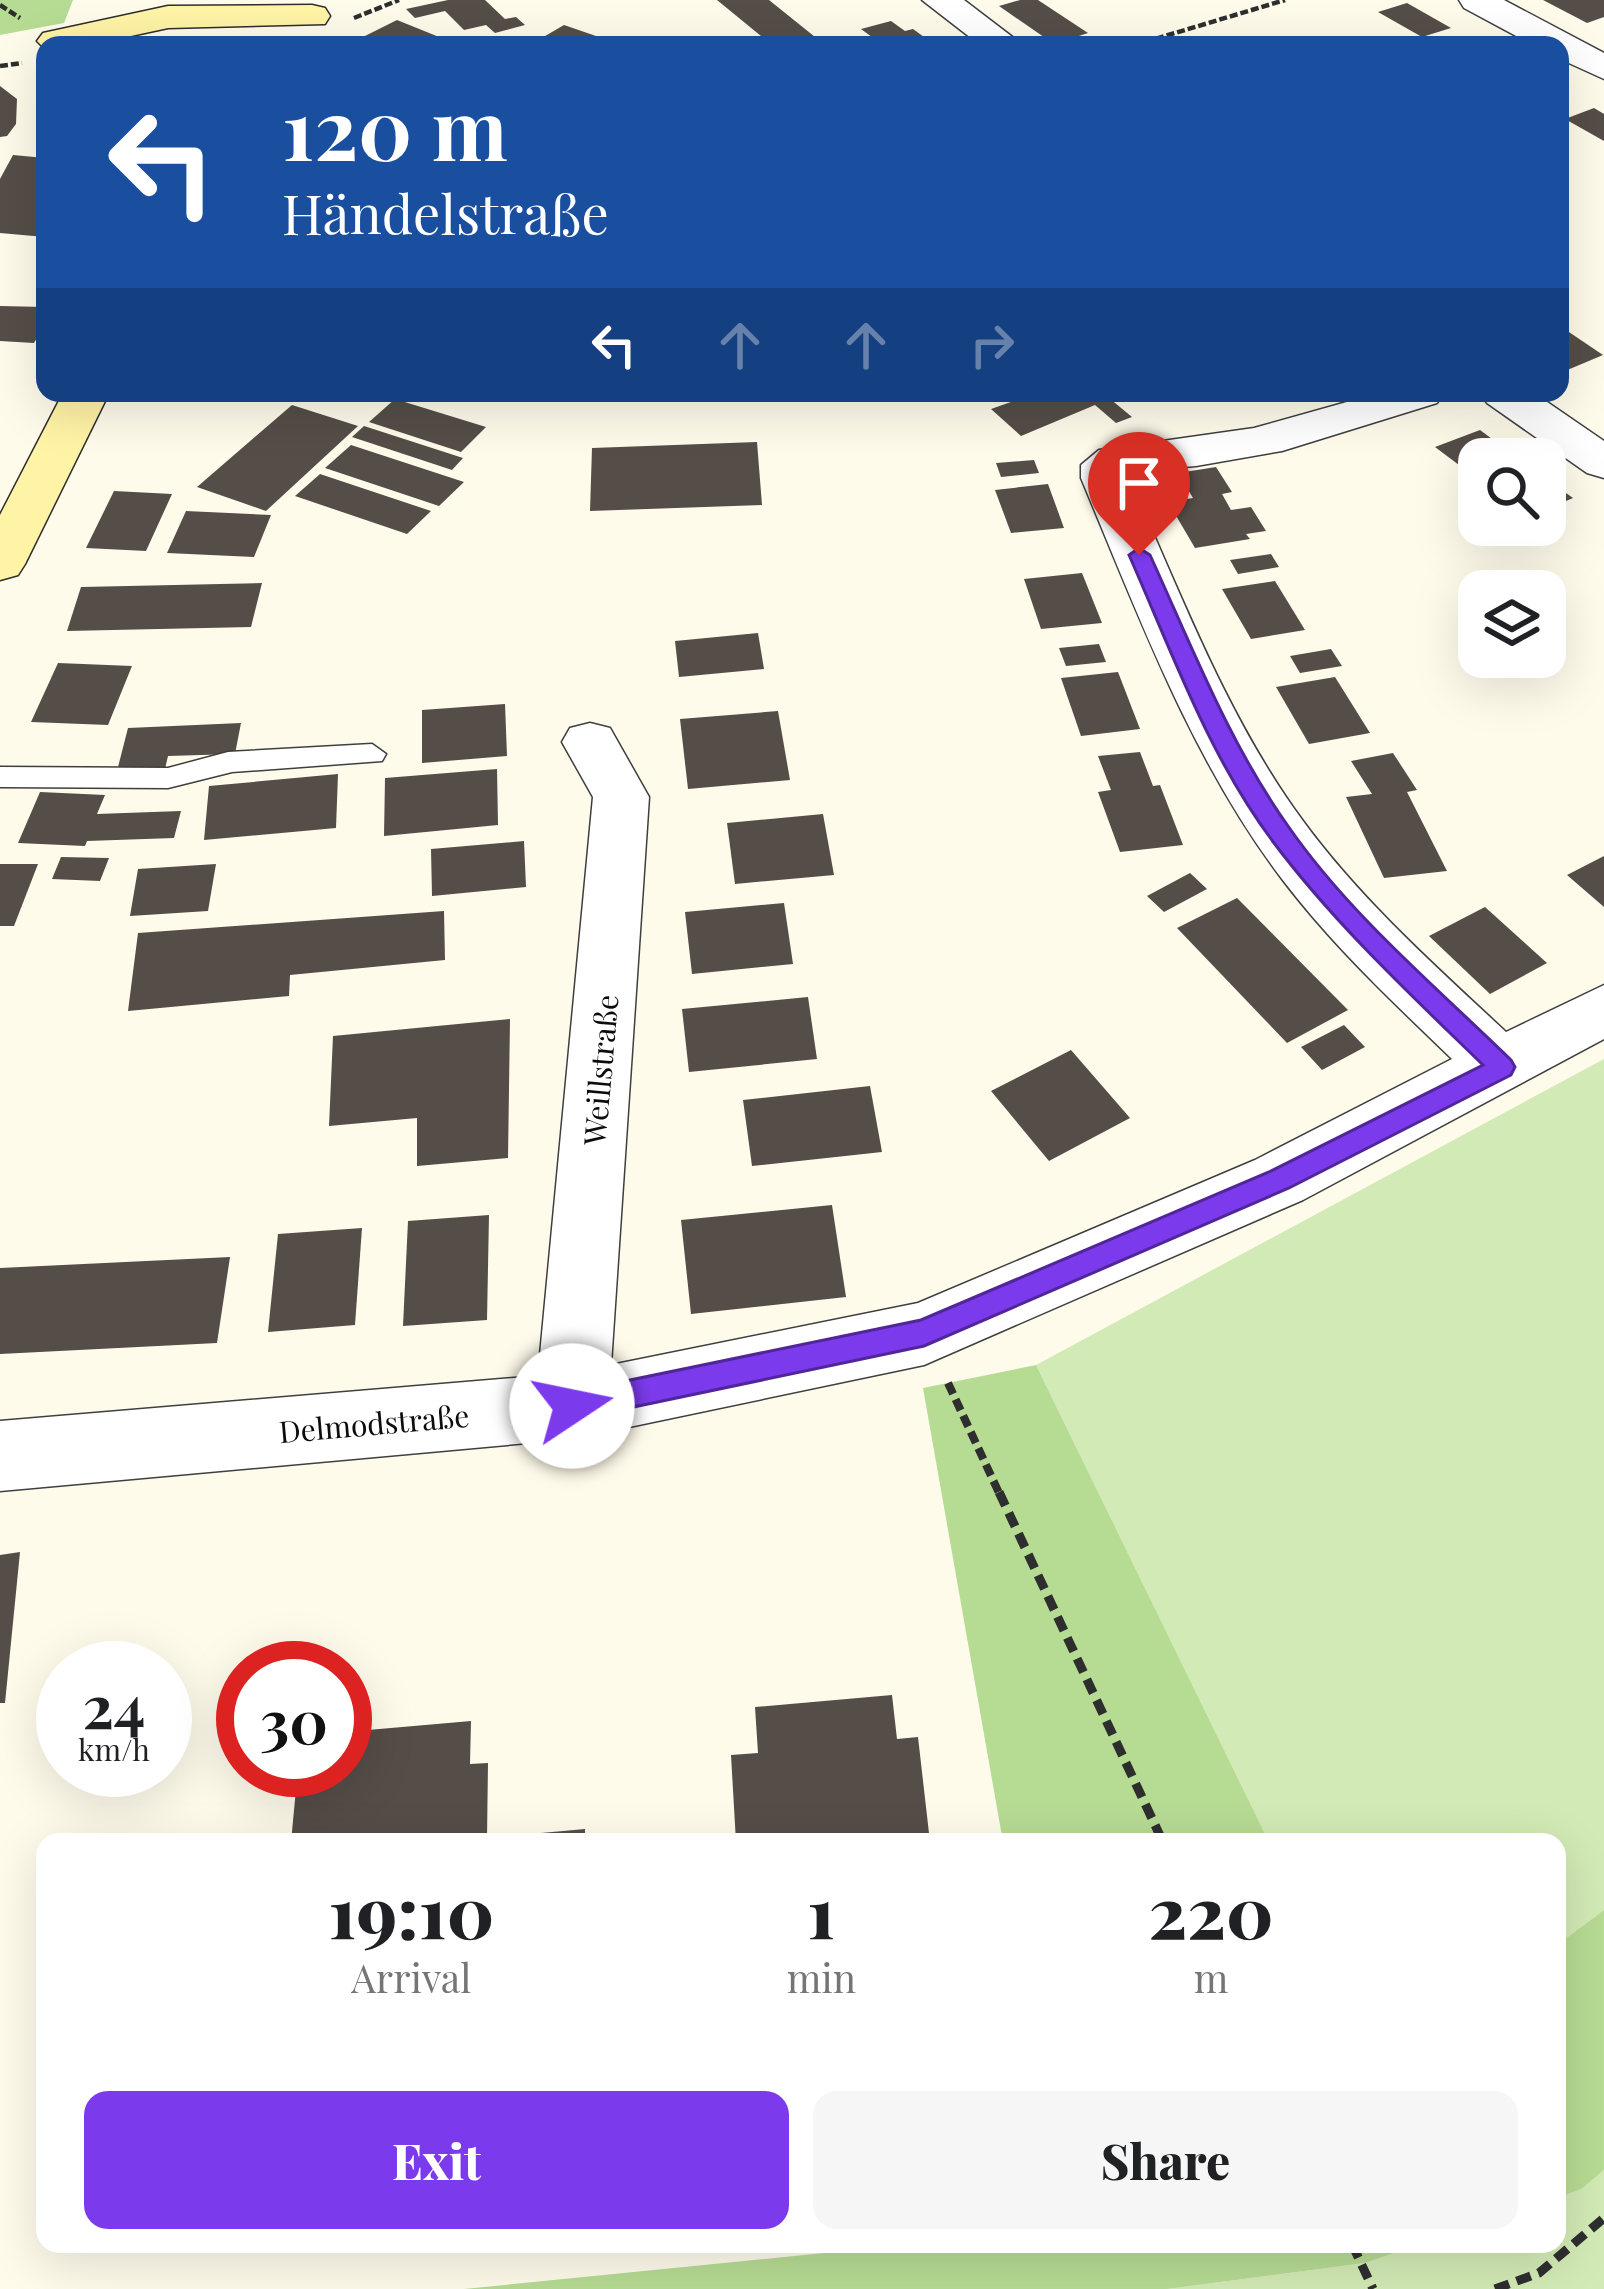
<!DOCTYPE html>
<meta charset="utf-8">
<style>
:root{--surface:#fff;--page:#f6f6f6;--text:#202124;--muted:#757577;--accent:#7c3aed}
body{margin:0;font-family:"Playfair Display",serif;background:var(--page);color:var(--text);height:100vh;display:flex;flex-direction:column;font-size:45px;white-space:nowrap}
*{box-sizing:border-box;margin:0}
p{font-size:39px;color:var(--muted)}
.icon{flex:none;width:66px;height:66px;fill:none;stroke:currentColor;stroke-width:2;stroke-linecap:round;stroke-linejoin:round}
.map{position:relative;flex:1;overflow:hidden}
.panel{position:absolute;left:36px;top:1833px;width:1530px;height:420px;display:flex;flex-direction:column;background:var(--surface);border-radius:24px;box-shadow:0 12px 48px #0002}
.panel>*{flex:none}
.top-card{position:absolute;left:36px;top:36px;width:1533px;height:366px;border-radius:24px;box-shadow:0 12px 48px #0002;background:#1a4fa0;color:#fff;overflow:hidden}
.tools{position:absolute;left:1458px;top:438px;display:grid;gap:24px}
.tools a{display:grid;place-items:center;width:108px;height:108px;border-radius:24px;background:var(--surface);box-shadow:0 12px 48px #0002;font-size:60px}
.speed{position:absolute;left:36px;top:1641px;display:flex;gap:24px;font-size:60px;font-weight:700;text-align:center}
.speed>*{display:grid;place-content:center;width:156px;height:156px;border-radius:50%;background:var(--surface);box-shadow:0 12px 48px #0002;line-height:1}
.speed small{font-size:30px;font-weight:400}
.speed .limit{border:18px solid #d22;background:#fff;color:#111}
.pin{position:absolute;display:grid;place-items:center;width:102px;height:102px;color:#fff;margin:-123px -51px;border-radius:50% 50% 50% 0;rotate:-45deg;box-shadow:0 0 12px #0007}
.pin .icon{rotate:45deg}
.me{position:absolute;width:132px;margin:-66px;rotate:79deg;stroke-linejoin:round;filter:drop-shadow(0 0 9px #0008)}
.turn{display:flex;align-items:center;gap:42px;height:252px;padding:0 48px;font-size:54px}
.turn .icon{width:156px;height:156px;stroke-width:2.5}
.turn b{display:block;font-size:84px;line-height:102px}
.lanes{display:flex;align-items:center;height:114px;padding:0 48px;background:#0003;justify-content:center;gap:60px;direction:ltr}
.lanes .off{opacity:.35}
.eta{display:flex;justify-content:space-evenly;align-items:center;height:204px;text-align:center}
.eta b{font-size:72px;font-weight:800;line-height:84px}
.cta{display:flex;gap:24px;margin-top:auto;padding:24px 48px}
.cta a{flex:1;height:138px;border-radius:24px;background:var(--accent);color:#fff;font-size:48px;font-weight:800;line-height:138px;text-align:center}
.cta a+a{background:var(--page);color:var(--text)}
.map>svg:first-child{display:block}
</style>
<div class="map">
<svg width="1604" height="2289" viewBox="0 0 1604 2289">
<rect width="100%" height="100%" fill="#fffbeb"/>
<g fill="#d2eab5">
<polygon points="1604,1059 1604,1910 1557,1945 1557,1842 1269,1842 1036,1365"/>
<polygon points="1604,2170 1604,2289 1167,2289 1365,2263 1421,2244 1557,2244 1557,2198 1580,2189"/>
</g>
<g fill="#b6db93">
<polygon points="0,0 73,0 64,23 0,35"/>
<polygon points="1036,1365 1269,1842 1003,1842 923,1388"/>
<polygon points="1604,1910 1604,2170 1581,2189 1557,2198 1557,1945"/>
<polygon points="914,2244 1421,2244 1365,2263 1167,2289 464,2289"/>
</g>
<g fill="#554d48">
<polygon points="448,0 485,0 505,19 516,17 525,25 495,33 486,25 464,30 445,11 415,18 406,9"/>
<polygon points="717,0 769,0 825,45 772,45"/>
<polygon points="1020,0 1038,0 1088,33 1054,44 999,6"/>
<polygon points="1543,0 1604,0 1604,17 1587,23"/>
<polygon points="1407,3 1451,28 1422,37 1378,12"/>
<polygon points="397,20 444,39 433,45 347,45"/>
<polygon points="891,21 905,31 913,29 935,45 863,45 876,40 861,29"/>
<polygon points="564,25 596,36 581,45 540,39"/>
<polygon points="0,86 17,99 16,124 7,136 0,137"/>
<polygon points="1594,108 1604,114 1604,141 1565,119"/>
<polygon points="13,155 45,158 45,237 0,233 0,179"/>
<polygon points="0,306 45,307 45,324 34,343 0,341"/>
<polygon points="1560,326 1603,355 1565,371 1560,368"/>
<polygon points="1036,393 1053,393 1062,401 1103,393 1132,417 1116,423 1095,405 1021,436 991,409"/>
<polygon points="395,399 486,427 461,452 369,422"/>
<polygon points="292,405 358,426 266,511 197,487"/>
<polygon points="364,426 463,458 452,470 352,437"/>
<polygon points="1480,430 1519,459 1479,459 1479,480 1435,447"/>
<polygon points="757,442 762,505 590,511 592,448"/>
<polygon points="351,445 464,482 439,506 325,468"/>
<polygon points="1034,460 1039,473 1001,477 996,463"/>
<polygon points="1216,467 1232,492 1222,494 1231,510 1251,507 1266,531 1246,534 1250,539 1195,548 1168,502 1193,498 1178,473"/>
<polygon points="320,474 431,511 407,534 295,496"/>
<polygon points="1545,478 1573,498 1545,510"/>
<polygon points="1048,484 1064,528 1011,533 995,490"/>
<polygon points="114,491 172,494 146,551 86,548"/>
<polygon points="186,511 271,515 254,557 167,553"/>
<polygon points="1271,554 1279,567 1238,574 1230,560"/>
<polygon points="1082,573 1102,623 1041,629 1024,579"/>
<polygon points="1275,581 1305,630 1251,639 1222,589"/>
<polygon points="262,583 251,627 67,631 81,587"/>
<polygon points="758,633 764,669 679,677 675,641"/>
<polygon points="1099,644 1106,662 1066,666 1059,648"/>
<polygon points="1331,649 1342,666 1300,673 1290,656"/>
<polygon points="58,663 132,666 108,725 31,722"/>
<polygon points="1118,672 1140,729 1081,736 1061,678"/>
<polygon points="1335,677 1370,733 1309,744 1276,687"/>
<polygon points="505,704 507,756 422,763 422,710"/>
<polygon points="778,711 790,780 688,789 680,719"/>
<polygon points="241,723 235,754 168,756 165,769 117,771 128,728"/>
<polygon points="1140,752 1153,786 1160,785 1183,845 1120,852 1098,792 1111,790 1098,756"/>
<polygon points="1393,753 1417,790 1407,792 1447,871 1384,878 1346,797 1372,794 1351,761"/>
<polygon points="497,769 498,825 384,836 385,778"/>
<polygon points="338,774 336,828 204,840 209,786"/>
<polygon points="40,792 105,795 97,814 181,811 174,838 87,841 85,846 18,843"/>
<polygon points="823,814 834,875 735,884 727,823"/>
<polygon points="524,841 526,887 432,896 431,849"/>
<polygon points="1604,856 1604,907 1567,875"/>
<polygon points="61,857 109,858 100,881 52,879"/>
<polygon points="0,864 38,864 14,926 0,926"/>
<polygon points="216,864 208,911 130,916 138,869"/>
<polygon points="1190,873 1207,889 1164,912 1147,896"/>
<polygon points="1237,898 1348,1010 1287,1043 1177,928"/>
<polygon points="784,903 793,964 692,974 685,912"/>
<polygon points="1485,907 1547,963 1490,994 1429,936"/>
<polygon points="444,911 445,960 290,975 289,996 128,1011 138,933"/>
<polygon points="808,997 817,1059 689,1072 682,1009"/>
<polygon points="510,1019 508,1158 417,1166 417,1118 329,1126 333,1036"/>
<polygon points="1344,1025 1365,1047 1322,1070 1301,1047"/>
<polygon points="1071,1050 1130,1118 1049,1161 991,1091"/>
<polygon points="870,1086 882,1152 752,1166 743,1100"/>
<polygon points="832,1205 846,1297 691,1314 681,1220"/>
<polygon points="489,1215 487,1320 403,1326 408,1221"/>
<polygon points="362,1228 355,1325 268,1332 278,1234"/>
<polygon points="230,1257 217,1343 0,1354 0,1268"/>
<polygon points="20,1552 5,1703 0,1703 0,1555"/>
<polygon points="892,1695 897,1739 918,1737 930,1842 736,1842 731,1755 758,1753 755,1707"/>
<polygon points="471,1721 470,1764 488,1763 487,1838 585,1829 585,1842 291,1842 296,1789 319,1787 320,1770 345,1770 345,1732"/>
</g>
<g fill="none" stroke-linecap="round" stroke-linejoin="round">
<g stroke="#3f3f3f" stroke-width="3">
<polygon id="service" points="372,744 386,754 382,761 232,772 168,788 0,787 0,767 168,768 228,752"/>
</g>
<g stroke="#3f3f3f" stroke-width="3">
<g id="minor">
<polygon points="922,0 964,0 1023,45 980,45"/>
<polygon points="1459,0 1504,0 1604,53 1604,79 1560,59 1560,45 1533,45 1464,8"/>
<path d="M1379,393h65l-7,10 -155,48 -86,15 -64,5 -3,7c52,116 98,240 174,343 58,79 131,144 203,211l98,-47v54l-301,161 -379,165 -352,74 -572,52v-70l538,-45 55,-579 -31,-55 8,-14 20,-5 20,5 39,69 -38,568 307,-62 337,-143 197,-101c-59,-57 -120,-114 -170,-180 -91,-120 -143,-263 -201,-401v-13l18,-15 155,-22z"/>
<polygon points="1480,393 1534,393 1604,441 1604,478 1587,473 1487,403"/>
</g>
</g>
<g stroke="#2e2e2e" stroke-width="3">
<g id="secondary">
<polygon points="312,5 325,8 330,16 325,24 168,28 89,45 45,45 45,49 37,41 43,33 168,6"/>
<polygon points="63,393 109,393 25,564 18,575 0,580 0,515"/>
</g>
</g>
<g stroke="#2e2e2e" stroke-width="4.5" stroke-dasharray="8 3" stroke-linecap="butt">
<polyline points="0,5 20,18"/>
<polyline points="354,18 399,0"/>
<polyline points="1135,45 1285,0"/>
<polyline points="0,66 22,63"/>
</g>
<polyline stroke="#2e2e2e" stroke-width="8" stroke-dasharray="12 6" stroke-linecap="butt" points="948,1383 1000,1495"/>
<g stroke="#2e2e2e" stroke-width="9" stroke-dasharray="15 8" stroke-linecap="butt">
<polyline points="999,1492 1163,1842"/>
<polyline points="1352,2244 1373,2289"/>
<polyline points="1495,2289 1539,2273 1604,2218"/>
</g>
<use href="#service" fill="#fff" fill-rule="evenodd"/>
<use href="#minor" fill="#fff" fill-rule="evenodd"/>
<use href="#secondary" fill="#fff3a6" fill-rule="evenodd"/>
</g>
<path fill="#7c3aed" stroke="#51269a" stroke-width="3" d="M1139,548l11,7c42,92 79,188 138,271 61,88 147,160 223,234l4,7 -4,8 -222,113 -365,158 -352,74 -10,-4 -5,-10 5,-10 10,-4 349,-72 348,-148 214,-107c-73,-71 -148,-141 -209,-222 -65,-86 -102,-191 -145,-288z"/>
<g text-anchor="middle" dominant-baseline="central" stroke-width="12" stroke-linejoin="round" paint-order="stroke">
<g font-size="30" fill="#0c0c0c" stroke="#fff">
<text transform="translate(600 1070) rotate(-85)">Weillstraße</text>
<text transform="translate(374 1423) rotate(-5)">Delmodstraße</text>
</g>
</g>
</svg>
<div class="tools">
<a><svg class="icon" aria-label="search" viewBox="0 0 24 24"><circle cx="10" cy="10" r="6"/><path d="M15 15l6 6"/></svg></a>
<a><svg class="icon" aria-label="layers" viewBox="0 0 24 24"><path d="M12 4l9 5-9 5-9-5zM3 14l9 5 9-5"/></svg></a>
</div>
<div class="speed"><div>24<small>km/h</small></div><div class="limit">30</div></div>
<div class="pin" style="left:1139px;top:555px;background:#d93025"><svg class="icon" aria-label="arrive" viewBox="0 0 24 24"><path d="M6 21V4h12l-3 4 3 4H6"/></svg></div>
<svg class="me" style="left:572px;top:1406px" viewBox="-20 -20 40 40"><circle r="19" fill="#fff"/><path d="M0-13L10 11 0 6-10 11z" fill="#7c3aed"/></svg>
<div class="top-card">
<div class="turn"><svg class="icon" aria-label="left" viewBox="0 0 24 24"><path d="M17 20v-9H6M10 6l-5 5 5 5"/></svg><div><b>120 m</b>Händelstraße</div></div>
<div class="lanes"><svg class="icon" aria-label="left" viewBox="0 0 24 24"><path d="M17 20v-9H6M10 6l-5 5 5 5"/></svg><svg class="icon off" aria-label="ahead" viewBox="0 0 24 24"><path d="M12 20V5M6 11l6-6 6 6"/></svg><svg class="icon off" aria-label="ahead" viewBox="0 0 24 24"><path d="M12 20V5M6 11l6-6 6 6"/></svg><svg class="icon off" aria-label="right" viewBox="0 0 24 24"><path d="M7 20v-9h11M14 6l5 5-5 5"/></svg></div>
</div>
<section class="panel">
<div class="eta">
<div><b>19:10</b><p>Arrival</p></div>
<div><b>1</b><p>min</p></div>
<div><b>220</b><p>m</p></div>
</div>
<div class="cta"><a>Exit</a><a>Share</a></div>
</section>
</div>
